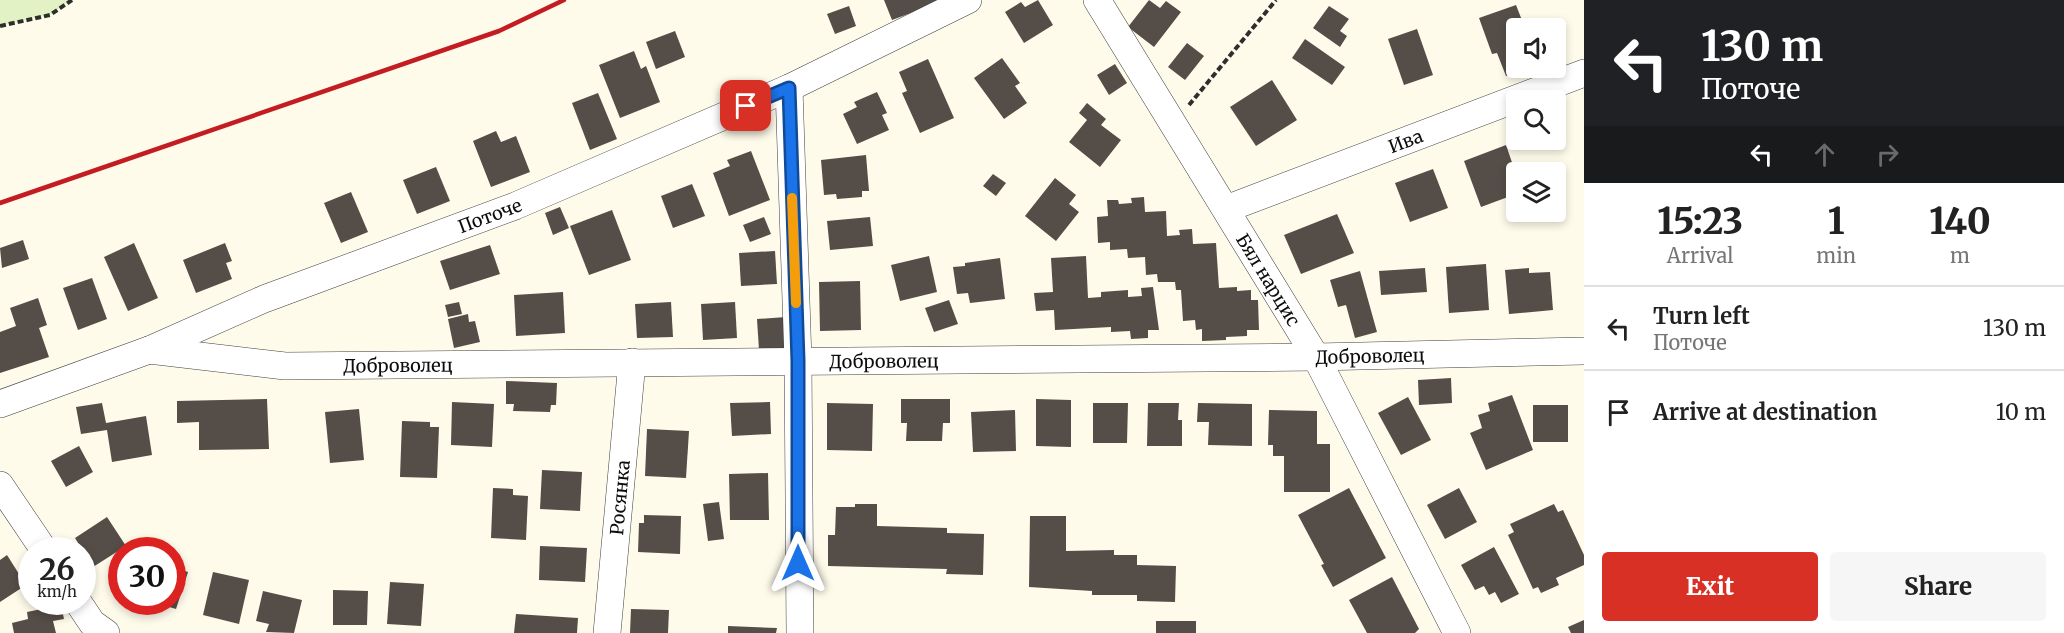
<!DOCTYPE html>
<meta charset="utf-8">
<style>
:root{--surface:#fff;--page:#f6f6f6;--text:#222;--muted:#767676;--line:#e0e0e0;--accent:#d93025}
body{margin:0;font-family:Merriweather,serif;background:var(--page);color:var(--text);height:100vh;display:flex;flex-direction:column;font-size:22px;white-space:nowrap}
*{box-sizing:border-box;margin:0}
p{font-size:20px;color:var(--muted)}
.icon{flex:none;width:33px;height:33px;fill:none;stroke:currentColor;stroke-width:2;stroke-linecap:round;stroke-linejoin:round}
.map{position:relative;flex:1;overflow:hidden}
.sheet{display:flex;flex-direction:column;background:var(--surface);width:480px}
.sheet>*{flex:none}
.banner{background:#202124;color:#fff;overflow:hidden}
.tools{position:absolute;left:1506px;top:18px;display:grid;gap:12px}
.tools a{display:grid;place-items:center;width:60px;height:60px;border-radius:6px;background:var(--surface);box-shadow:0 3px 9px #0003;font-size:30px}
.speed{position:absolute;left:18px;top:537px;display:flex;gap:12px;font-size:30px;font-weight:700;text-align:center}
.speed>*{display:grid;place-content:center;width:78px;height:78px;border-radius:50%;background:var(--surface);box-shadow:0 3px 9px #0003;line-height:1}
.speed small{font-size:15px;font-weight:400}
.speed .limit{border:9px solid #d22;background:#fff;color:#111}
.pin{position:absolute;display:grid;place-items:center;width:51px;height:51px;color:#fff;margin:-26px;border-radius:12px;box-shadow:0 3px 9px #0006}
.me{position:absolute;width:66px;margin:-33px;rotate:0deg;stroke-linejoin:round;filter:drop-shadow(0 0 4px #0008)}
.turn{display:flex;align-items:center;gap:21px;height:126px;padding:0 18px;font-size:27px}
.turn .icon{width:78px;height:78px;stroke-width:2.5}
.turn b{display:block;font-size:42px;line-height:51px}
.lanes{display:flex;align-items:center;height:57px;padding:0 18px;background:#0003;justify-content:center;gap:30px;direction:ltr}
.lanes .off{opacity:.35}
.eta{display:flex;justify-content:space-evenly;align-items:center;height:102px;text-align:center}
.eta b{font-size:36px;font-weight:800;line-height:42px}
.cta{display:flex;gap:12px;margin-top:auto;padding:12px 18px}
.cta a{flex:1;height:69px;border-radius:6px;background:var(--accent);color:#fff;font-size:24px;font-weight:800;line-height:69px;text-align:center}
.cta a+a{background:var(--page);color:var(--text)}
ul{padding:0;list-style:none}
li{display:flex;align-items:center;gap:18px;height:84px;padding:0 18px;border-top:2px solid var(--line)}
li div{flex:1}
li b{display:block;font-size:22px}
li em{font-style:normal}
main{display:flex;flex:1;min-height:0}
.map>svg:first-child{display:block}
</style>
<main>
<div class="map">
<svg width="1584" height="633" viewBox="0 0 1584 633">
<rect width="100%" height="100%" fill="#fffbeb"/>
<polygon fill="#e2f2c5" points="0,0 72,0 50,15 0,26"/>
<g fill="#554d48">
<polygon points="884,0 937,0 938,3 892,20"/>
<polygon points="1038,0 1053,25 1024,43 1005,12 1021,2 1025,7"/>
<polygon points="1149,0 1160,8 1166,1 1181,12 1154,47 1128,27"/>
<polygon points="1516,5 1525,28 1516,28 1516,68 1527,68 1506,76 1497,53 1492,54 1479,18"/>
<polygon points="849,6 856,26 835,34 827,14"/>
<polygon points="1329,6 1349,19 1340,31 1347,36 1340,47 1313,28"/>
<polygon points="1417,29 1433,75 1404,85 1388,39"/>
<polygon points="675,31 685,57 656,69 646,42"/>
<polygon points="1305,39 1345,67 1332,85 1292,58"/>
<polygon points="1187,43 1204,56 1185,80 1168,67"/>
<polygon points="634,51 641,69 646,66 660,102 620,118 599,65"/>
<polygon points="1002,58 1020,83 1015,86 1027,103 1004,119 974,78"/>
<polygon points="928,59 954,118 920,133 902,93 907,91 899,72"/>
<polygon points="1115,64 1127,83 1109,95 1097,75"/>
<polygon points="1272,80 1297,120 1256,146 1230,107"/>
<polygon points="877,92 887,113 882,115 889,130 857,144 843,114 857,107 854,102"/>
<polygon points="598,93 617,139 590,150 572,103"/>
<polygon points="1087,103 1106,119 1101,125 1121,140 1100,167 1069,142 1087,120 1079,113"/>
<polygon points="496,131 501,142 516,136 530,172 491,187 473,141"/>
<polygon points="1506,145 1516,174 1516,194 1481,207 1464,161"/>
<polygon points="751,151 770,200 729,216 713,173 730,166 727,160"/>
<polygon points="866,155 869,191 862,191 862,197 837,199 836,194 824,195 821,160"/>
<polygon points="436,167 450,201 417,214 403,180"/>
<polygon points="1433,169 1448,208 1410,222 1395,183"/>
<polygon points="993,174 1006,183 996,196 983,186"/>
<polygon points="1055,178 1076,195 1069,204 1079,212 1056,241 1025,216"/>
<polygon points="692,184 705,216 673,228 661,196"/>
<polygon points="351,192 368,232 341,243 324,203"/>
<polygon points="1144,197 1145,212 1166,211 1167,236 1180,235 1179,230 1192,229 1193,244 1216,243 1219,288 1237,287 1237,291 1251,290 1251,300 1258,300 1259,330 1247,330 1247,336 1226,337 1226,340 1202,341 1202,329 1196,330 1195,320 1183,321 1181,290 1176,290 1175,282 1158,282 1157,274 1146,275 1145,257 1128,258 1127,249 1110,250 1110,242 1098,243 1097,217 1108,216 1107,200 1118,200 1119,204 1132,203 1131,198"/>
<polygon points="560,207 569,228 553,235 545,213"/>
<polygon points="612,210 631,260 589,275 570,226"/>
<polygon points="1337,214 1354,253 1301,274 1284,235"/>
<polygon points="764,217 771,234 750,242 743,225"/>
<polygon points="870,217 873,246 830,250 827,221"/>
<polygon points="23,240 29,259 2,268 0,248"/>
<polygon points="134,243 158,298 128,311 104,257"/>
<polygon points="225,243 232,261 226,263 232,279 196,293 183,260"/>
<polygon points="490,245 500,274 450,290 440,261"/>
<polygon points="775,251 777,284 741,286 739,253"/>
<polygon points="929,256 937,292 900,301 891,265"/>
<polygon points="1086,256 1088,298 1101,297 1101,292 1128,290 1128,297 1142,296 1141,288 1153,287 1159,330 1148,330 1148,338 1131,339 1130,331 1111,332 1111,327 1055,330 1054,310 1036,311 1034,293 1053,292 1051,258"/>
<polygon points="1000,258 1005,299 970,303 968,293 957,294 953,267 965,266 965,263"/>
<polygon points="1486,264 1489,310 1449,313 1446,267"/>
<polygon points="1425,268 1427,292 1381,295 1379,271"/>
<polygon points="1529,268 1529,273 1550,272 1553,310 1509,314 1505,270"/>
<polygon points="1360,271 1377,332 1355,338 1346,305 1338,307 1330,280"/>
<polygon points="92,278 107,319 78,330 63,288"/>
<polygon points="860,281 861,330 820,331 819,282"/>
<polygon points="563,292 565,333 516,336 514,295"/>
<polygon points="38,298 47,325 39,328 49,357 0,373 0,332 16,326 10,308"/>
<polygon points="949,300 958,324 934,332 925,308"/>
<polygon points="459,302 462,314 448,317 445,305"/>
<polygon points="671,302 673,337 637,338 635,304"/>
<polygon points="735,302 737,338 703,340 701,304"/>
<polygon points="468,314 469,322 475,321 480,342 454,348 448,319"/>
<polygon points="786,317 788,349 759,350 757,319"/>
<polygon points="1451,378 1452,403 1419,405 1418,380"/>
<polygon points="506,381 557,383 556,405 551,405 550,412 513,411 514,404 506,404"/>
<polygon points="1512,395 1533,450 1486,470 1470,433 1482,428 1478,415 1490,411 1488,403"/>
<polygon points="1408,397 1431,440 1401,455 1378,413"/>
<polygon points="267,399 269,449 199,450 199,422 177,423 177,401"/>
<polygon points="901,399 950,399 950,423 943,423 942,441 906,441 907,423 901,423"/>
<polygon points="1036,399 1071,400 1071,447 1036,446"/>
<polygon points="452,402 494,404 492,447 451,445"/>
<polygon points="770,402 771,434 732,436 730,403"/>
<polygon points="102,403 106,423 146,416 152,455 112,462 107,430 81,434 76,407"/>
<polygon points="827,403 873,404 872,451 827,450"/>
<polygon points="1093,403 1128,403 1127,443 1093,443"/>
<polygon points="1148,403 1179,403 1178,420 1182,420 1182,446 1147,446"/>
<polygon points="1198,403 1252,404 1252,446 1208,445 1209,422 1197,422"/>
<rect x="1533" y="405" width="35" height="37"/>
<polygon points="359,409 364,460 330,463 325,412"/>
<polygon points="1015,410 1016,451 973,452 971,412"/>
<polygon points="1269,410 1317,411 1317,444 1330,444 1330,492 1284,492 1284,456 1273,456 1273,445 1268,445"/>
<polygon points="402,421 430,422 430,427 439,427 437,478 400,477"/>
<polygon points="647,429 689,431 686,478 645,476"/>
<polygon points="79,446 93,472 66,487 51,461"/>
<polygon points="542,470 582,472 580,511 540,509"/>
<polygon points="768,473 769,520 730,520 729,474"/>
<polygon points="493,488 513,489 513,495 528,496 526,540 491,538"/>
<polygon points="1349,488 1386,558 1333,587 1321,565 1324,564 1298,515"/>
<polygon points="1459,488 1477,522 1445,539 1427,505"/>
<polygon points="719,502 724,539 708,541 703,504"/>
<polygon points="855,504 877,504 877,526 947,528 947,533 984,534 983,575 946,574 947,569 828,566 828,535 835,535 836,507 855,507"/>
<polygon points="1554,504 1558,512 1563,510 1584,555 1584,565 1556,578 1559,585 1541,593 1538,587 1533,589 1508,535 1514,532 1510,524"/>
<polygon points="644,515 681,516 680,554 638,552 639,523 644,523"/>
<polygon points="1030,516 1066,516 1066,551 1114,550 1114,555 1137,555 1137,565 1176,566 1175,602 1137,601 1137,595 1092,595 1092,591 1029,587"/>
<polygon points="107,517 126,546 93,567 75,538"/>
<polygon points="540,546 587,548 585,582 539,580"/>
<polygon points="1494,547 1519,594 1501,603 1495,592 1489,595 1484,586 1475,590 1461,565"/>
<polygon points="7,555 26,585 0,602 0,560"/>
<polygon points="172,567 188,572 176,609 153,602 172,602"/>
<polygon points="213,572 249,580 239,624 203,615"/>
<polygon points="1392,577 1419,629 1415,633 1367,633 1349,600"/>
<polygon points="390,582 424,584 421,626 387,624"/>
<polygon points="333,590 368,591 367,625 333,625"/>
<polygon points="263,591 302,600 294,633 266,632 269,624 256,621"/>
<polygon points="61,605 64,619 53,621 56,633 14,633 12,623 28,619 27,612"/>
<polygon points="631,609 669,610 668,633 630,633"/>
<polygon points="516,614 578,618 577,633 514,633"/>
<polygon points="1584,620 1584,633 1571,633 1568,627"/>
<rect x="1156" y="621" width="40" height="12"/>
<polygon points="728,626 777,628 776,633 728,633"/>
</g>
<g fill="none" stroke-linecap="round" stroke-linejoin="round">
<g stroke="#3f3f3f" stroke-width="28">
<g id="street">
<path id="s1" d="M1097,0l219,357 141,276"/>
<polyline points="789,88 798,361 800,633"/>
<path id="s2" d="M1226,209l358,-136"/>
<path id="s3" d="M149,350l136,16 1031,-9 268,-6"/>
<path id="s4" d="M0,404l149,-54 115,-51 251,-93 274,-118 179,-88"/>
<polyline points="0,485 44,550"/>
<polyline points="78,602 92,623 106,633"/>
<path id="s5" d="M607,633l25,-271"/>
</g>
</g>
<g stroke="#2e2e2e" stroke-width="4" stroke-dasharray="6 3" stroke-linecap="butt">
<polyline points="0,26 50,15 72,0"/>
<polyline points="1189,105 1276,0"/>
</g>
<use href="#street" stroke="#fff" stroke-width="27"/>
<polyline stroke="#c31d23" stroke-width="4.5" points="0,203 499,31 564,0"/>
</g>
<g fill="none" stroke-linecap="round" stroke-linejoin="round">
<g stroke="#114b97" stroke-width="15">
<polyline id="route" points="746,106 789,88 798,361 798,563"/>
</g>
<use href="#route" stroke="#1a73e8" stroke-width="10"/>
<polyline stroke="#f59e0b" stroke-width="10" points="792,198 796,303"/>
</g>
<g text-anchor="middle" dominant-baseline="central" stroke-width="6" stroke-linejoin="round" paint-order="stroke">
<g font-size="18" fill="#0c0c0c" stroke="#fff">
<text stroke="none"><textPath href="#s2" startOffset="192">Ива</textPath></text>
<text stroke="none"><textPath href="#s4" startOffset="525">Поточе</textPath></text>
<text stroke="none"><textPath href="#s1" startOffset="328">Бял нарцис</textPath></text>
<text stroke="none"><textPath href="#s3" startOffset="1222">Доброволец</textPath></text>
<text stroke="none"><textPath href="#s3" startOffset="736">Доброволец</textPath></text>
<text stroke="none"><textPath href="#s3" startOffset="250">Доброволец</textPath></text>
<text stroke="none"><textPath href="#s5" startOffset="136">Росянка</textPath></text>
</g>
</g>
</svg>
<div class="tools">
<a><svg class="icon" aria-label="sound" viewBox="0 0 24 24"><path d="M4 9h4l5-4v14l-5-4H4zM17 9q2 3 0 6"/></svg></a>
<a><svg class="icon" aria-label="search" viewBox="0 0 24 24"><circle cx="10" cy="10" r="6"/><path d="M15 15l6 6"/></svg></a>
<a><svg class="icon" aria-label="layers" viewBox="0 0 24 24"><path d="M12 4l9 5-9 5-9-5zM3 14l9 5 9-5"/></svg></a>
</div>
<div class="speed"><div>26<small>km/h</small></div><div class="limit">30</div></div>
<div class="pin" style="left:746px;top:106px;background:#d93025"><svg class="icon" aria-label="arrive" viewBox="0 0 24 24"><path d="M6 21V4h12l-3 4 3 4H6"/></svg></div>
<svg class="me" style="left:798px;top:563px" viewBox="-20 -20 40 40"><path d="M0-17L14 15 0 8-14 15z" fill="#1a73e8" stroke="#fff" stroke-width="4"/></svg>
</div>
<section class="sheet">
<div class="banner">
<div class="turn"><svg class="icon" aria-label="left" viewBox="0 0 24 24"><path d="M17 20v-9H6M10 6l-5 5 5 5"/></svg><div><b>130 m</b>Поточе</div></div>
<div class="lanes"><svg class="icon" aria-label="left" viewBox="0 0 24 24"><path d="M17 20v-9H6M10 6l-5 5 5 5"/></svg><svg class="icon off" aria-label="ahead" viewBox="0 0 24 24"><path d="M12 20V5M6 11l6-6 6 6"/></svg><svg class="icon off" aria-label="right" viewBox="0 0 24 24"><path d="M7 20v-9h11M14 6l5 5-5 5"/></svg></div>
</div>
<div class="eta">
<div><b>15:23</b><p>Arrival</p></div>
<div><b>1</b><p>min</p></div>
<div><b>140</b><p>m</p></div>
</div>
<ul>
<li><svg class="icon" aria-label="left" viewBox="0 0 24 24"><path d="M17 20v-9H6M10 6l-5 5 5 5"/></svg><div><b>Turn left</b><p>Поточе</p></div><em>130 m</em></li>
<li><svg class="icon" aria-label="arrive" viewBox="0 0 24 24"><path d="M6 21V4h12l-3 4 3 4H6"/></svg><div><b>Arrive at destination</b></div><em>10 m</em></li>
</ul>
<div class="cta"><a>Exit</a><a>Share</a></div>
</section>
</main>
